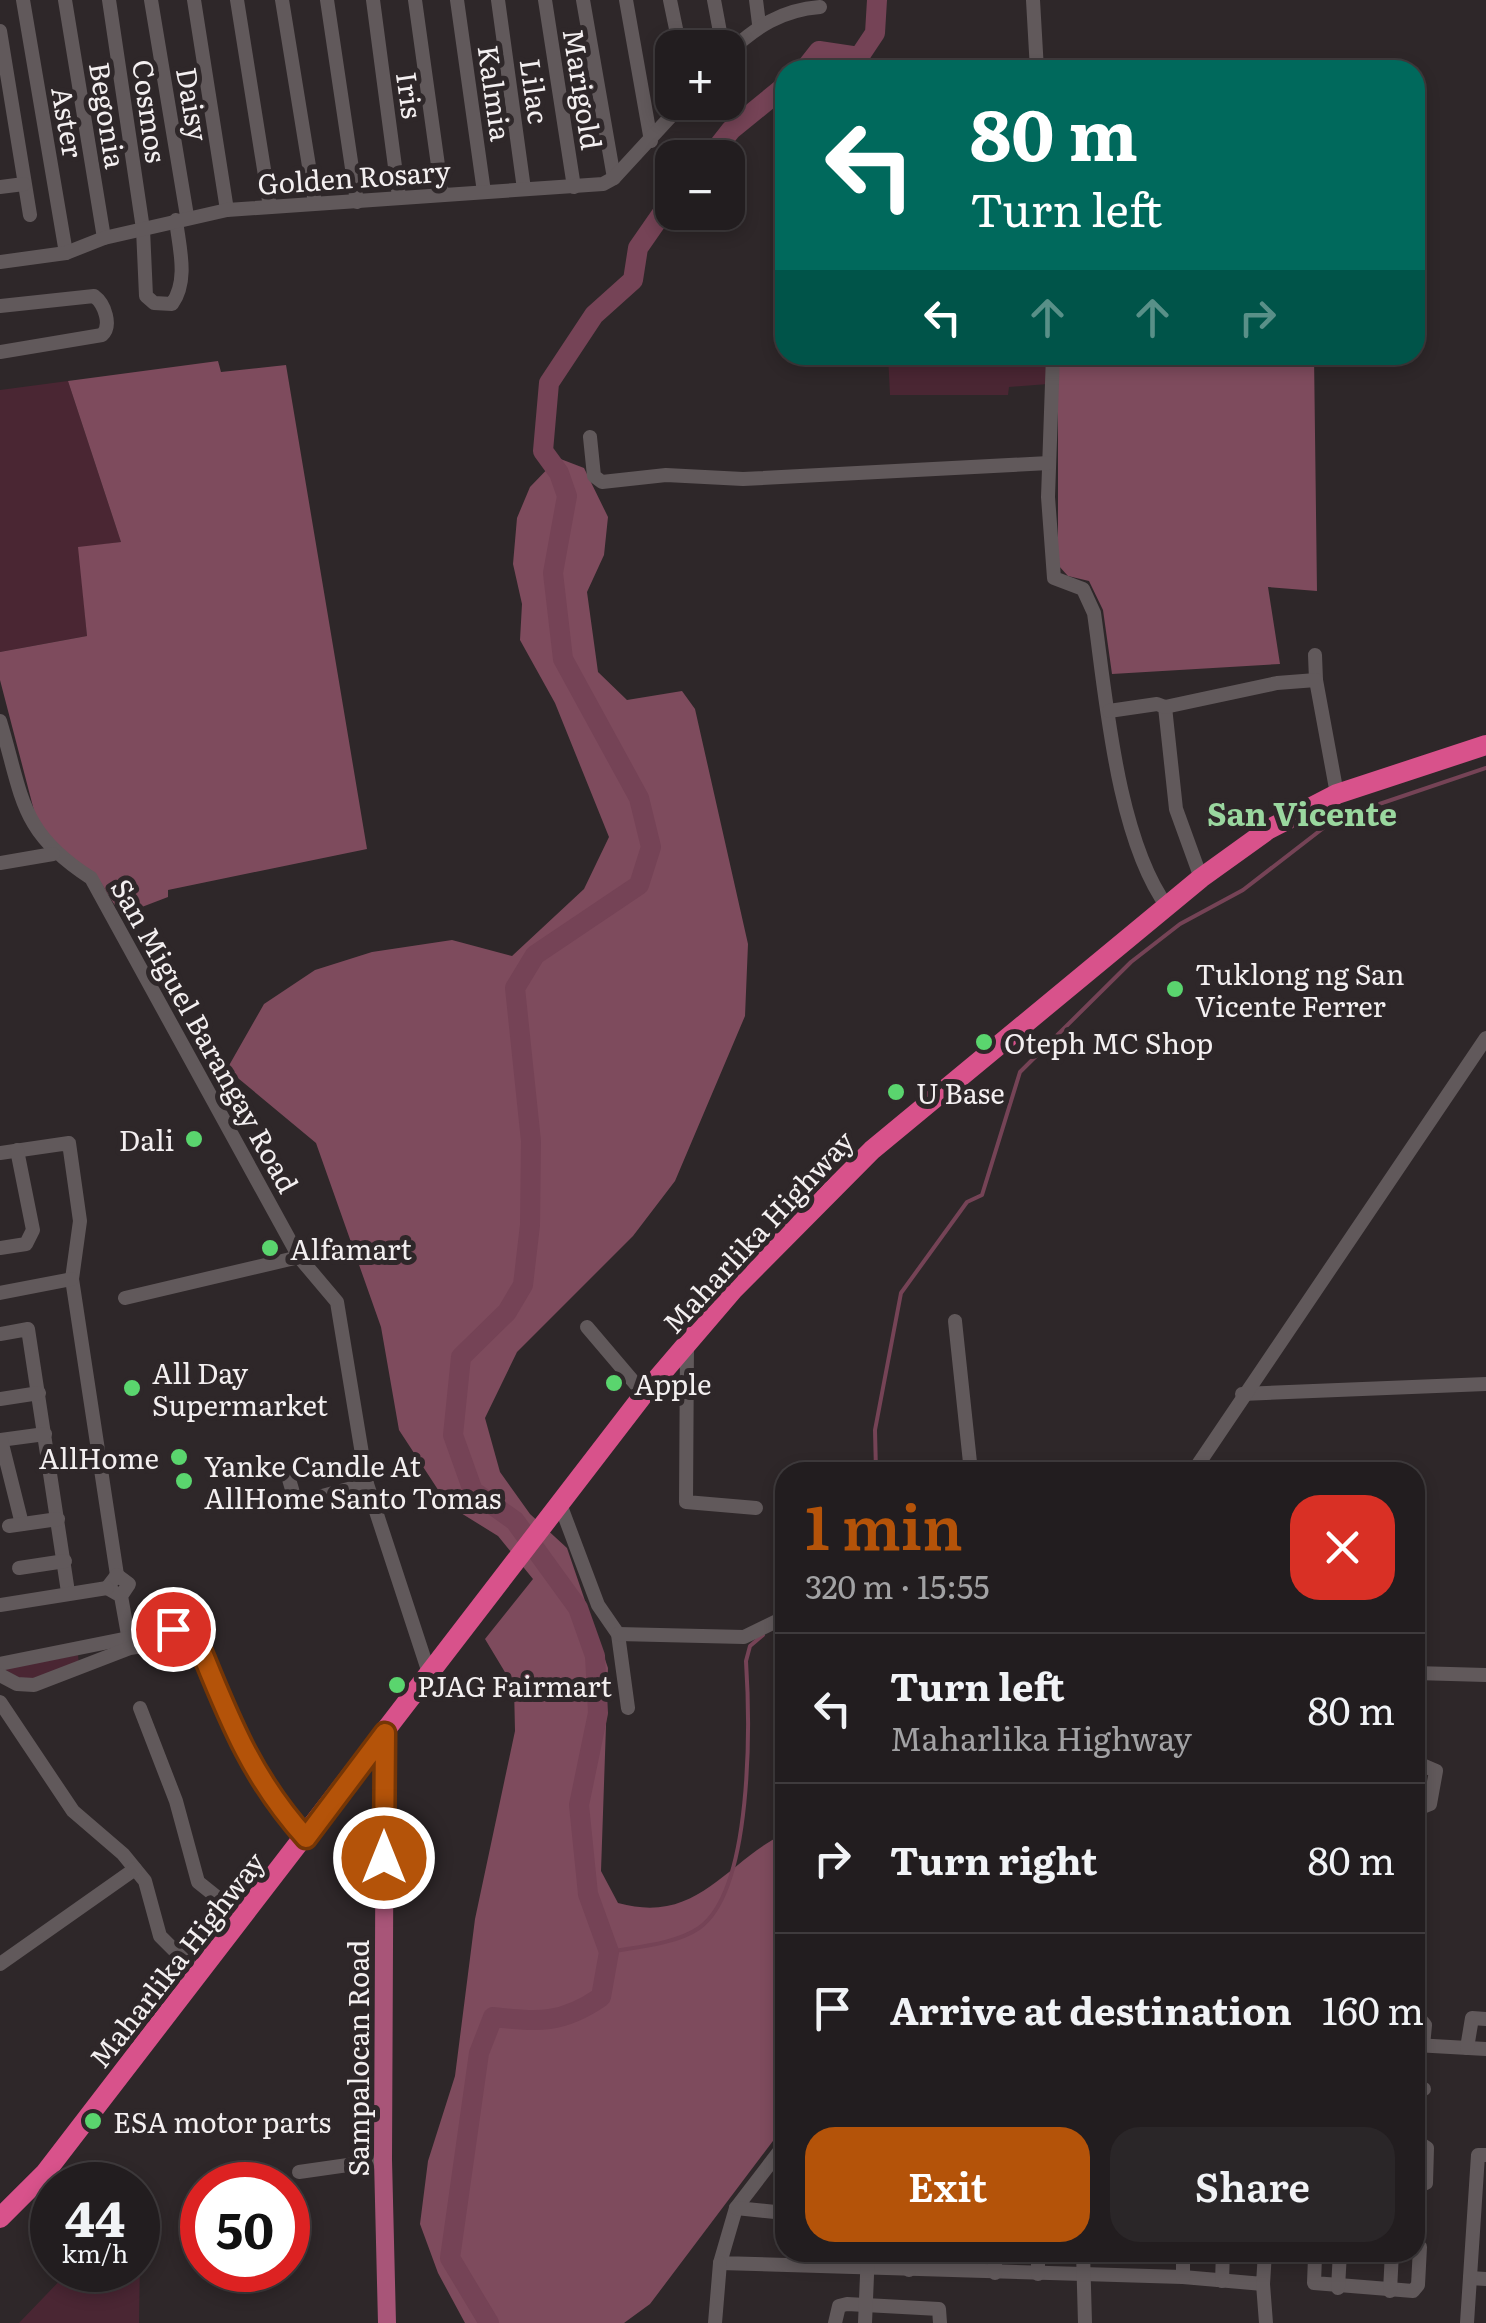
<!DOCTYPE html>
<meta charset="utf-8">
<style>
:root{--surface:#221d1f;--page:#2a2628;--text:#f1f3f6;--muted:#a2a2a4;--line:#3f3b3d;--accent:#b45309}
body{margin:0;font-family:Literata,serif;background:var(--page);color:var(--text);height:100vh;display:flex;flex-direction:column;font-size:38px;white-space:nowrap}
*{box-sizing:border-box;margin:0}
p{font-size:32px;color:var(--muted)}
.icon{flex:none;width:55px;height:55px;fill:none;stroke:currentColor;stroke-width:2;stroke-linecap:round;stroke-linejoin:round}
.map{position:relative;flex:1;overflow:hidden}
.details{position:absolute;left:775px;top:1462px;width:650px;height:800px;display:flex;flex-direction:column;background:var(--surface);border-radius:30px;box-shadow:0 5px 15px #0003,0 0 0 2px var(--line)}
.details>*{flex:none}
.hud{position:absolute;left:775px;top:60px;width:650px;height:305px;border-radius:30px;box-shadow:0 5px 15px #0003,0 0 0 2px var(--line);background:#00695c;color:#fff;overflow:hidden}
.tools{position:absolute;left:655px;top:30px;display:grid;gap:20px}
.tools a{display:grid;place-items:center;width:90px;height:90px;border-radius:20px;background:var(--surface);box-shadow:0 5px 15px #0003,0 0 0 2px var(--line);font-size:50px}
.speed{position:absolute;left:30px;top:2162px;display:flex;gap:20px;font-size:50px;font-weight:700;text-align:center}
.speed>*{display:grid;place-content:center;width:130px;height:130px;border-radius:50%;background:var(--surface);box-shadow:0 5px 15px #0003,0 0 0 2px var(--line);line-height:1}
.speed small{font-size:25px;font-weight:400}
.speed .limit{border:15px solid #d22;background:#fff;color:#111}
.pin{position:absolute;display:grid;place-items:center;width:85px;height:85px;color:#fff;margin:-42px;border:5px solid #fff;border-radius:50%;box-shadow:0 2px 10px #0007}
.me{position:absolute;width:110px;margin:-55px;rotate:0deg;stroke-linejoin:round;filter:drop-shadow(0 0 8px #0008)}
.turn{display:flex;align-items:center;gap:35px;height:210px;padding:0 30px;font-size:45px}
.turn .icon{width:130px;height:130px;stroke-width:2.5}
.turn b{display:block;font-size:70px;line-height:85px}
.lanes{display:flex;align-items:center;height:95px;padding:0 30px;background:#0003;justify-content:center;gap:50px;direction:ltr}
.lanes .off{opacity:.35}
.round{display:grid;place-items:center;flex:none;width:105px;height:105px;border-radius:30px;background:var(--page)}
.head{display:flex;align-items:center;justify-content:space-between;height:170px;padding:0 30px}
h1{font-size:60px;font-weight:600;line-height:75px;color:var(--accent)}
.cta{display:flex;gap:20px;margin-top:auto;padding:20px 30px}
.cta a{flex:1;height:115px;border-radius:30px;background:var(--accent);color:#fff;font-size:40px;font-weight:600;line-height:115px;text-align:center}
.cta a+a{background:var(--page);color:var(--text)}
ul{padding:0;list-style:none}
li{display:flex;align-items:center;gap:30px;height:150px;padding:0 30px;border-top:2px solid var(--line)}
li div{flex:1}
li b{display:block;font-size:38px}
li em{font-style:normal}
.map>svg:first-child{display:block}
</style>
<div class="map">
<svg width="1486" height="2323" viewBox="0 0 1486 2323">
<rect width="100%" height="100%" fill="#2e2729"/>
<g fill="#4a2633">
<polygon points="888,355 1046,355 1048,384 1009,387 1008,395 890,395"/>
<polygon points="68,381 121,542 79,548 87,636 0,652 0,390"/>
<polygon points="78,1655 79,1665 25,1681 4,1669"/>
<polygon points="141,2195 139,2323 19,2323 70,2270 138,2270 138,2199"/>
</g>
<g fill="#7e4b5d">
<polygon points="1058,355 1314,355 1317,591 1268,587 1280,664 1112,674 1103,610 1089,581 1068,576 1058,565"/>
<polygon points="218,361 221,372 286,365 367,849 168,890 168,897 121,915 96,875 61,850 37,822 0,680 0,652 87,636 78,547 121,542 68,381"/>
<path d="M558,458l26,10 24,49 -4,38 -17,37 11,80 29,28 55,-9 13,18 53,235 -3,72 -70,165 -42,55 -116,116 -32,66 15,54 30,42 37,34 41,120 -7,203 17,32c80,22 106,-40 167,-70v292l-135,179 -26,19h-159l-27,-50 -18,-49 8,-63 27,-85 20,-157 40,-188 -1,-44 -29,-48 48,-60 -35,-43 -50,-31 -49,-75 -18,-103 -65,-184 -89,-74 37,-65 51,-34 57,-18 80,-12 60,16 72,-67 25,-52 -54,-134 -35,-63 2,-36 -9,-40 4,-46 13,-31z"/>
</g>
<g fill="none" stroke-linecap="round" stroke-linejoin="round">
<g stroke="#754356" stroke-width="4">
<polyline points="876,1472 875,1430 901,1293 967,1202 982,1195 1020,1072 1131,962 1180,924 1243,890 1335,819 1486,768"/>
<path d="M609,1952c27,-5 67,-8 90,-24 54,-38 51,-205 47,-267l4,-15 13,-11"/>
</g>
<g stroke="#754356" stroke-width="20">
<polyline points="804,70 819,51 859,57 875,33 877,0"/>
<polyline points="709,158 731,130 785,86"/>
<path d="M489,2323l-39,-65 29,-205 14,-36c46,5 69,7 108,-20l8,-45 -21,-58 -9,-89 19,-92 -3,-57 -17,-48 -63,-87 -42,-30 -20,-56 8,-78 46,-45 16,-27 7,-60 1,-84 -16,-153 20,-33 104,-70 12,-38 -12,-49 -76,-139 -10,-86 14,-77 -8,-23 -16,-22 6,-68 45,-68 39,-35 5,-32 34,-49"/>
</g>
<g stroke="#61595b" stroke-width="14">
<polyline points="23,0 66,253"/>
<polyline points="65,0 104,238"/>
<path d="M109,0l34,229 3,67 8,7 18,1c17,-24 7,-57 4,-84"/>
<polyline points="151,0 187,216"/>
<polyline points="194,0 227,210"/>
<polyline points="237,0 270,207"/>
<polyline points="282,0 315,203"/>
<polyline points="327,0 357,202"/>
<polyline points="373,0 399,197"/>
<polyline points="415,0 442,194"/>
<polyline points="457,0 484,192"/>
<polyline points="498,0 524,189"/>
<polyline points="545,0 574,187"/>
<polyline points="583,0 614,178"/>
<polyline points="626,0 651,141"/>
<polyline points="670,0 680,48"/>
<polyline points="714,0 723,48"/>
<polyline points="756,0 759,24"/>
<polyline points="1033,0 1037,70"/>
<polyline points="0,31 30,215"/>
<path d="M728,53c28,-26 53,-43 92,-46"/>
<polyline points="0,187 24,184"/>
<polyline points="0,262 66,253 104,238 227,210 603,184 614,178 684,102"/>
<path d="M0,306l94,-10c11,8 18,30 8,39l-102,17"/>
<path d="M1053,355l-5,142 6,81 29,11 11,24c12,85 23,226 74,295"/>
<polyline points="590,437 594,476 602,482 666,475 743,479 1049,463"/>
<polyline points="1315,655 1316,680"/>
<polyline points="1165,707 1176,809 1201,878"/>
<polyline points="1109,711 1157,704 1165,707 1277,683 1316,680 1337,794"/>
<path d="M0,721c23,76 19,111 91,157l208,379 38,45 30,182 62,189"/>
<polyline points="0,863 53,854"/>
<polyline points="0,1153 69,1143 80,1221 72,1279 117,1575"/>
<polyline points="0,1248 26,1244 33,1230 17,1150"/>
<polyline points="0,1293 72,1279"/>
<polyline points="125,1298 299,1257"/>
<polyline points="955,1321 971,1472"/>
<polyline points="587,1327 644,1394"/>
<polyline points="0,1334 28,1329 68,1592"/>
<polyline points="687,1344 686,1502 756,1508"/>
<polyline points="1242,1394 1486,1384"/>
<polyline points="0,1399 39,1393"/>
<polyline points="0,1440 45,1434"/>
<polyline points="1,1440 22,1524"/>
<polyline points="286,1469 296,1503 367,1484"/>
<polyline points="1193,1472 1486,1038"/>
<polyline points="560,1504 598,1605 618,1634 628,1708"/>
<polyline points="9,1526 58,1519"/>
<polyline points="19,1568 65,1561"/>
<polyline points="121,1596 107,1588 117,1575 129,1584 121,1596 130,1646"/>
<polyline points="0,1605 107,1588"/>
<circle cx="189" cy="1627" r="15"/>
<polyline points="618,1634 744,1637 785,1617"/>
<path d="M197,1640c31,74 55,137 108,198"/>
<polyline points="0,1664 173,1629"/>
<polyline points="1415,1673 1486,1675"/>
<polyline points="0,1675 17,1684 34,1685 130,1648 180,1640"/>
<polyline points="0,1702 73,1811 123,1854 145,1881 160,1936 199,1975"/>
<polyline points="140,1708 176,1801 198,1882 243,1918"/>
<polyline points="1415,1762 1436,1771 1430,1804 1415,1810"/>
<polyline points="0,1964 135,1869"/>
<polyline points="1415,2013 1425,2025 1423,2046"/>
<polyline points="1415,2045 1486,2049"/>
<polyline points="1467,2048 1472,2018 1486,2019"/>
<polyline points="1415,2089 1424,2089"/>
<polyline points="1415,2140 1427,2148 1426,2183 1415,2188"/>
<polyline points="785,2144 736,2208 720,2263 1183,2277 1263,2284 1265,2252"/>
<polyline points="299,2172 383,2160"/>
<polyline points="736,2208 785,2213"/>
<polyline points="909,2252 909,2270"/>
<polyline points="995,2252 995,2273"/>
<polyline points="1038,2252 1038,2274"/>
<polyline points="1083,2252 1085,2323"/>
<polyline points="1294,2253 1320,2255"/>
<polyline points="1339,2255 1315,2257 1314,2283 1413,2291 1418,2285 1420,2247 1415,2243"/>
<polyline points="1183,2277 1183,2252"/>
<polyline points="1470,2278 1486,2279"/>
<polyline points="1222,2281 1223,2252"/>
<polyline points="1263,2284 1266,2323"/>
<polyline points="1338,2288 1340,2252"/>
<polyline points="1390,2291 1392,2252"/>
<polyline points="715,2323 720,2263"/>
<polyline points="835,2323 839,2306 847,2304 939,2309 940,2323"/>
<polyline points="865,2323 868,2252"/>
<polyline points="1467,2323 1478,2155 1486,2155"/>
</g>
<polyline stroke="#a85578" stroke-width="18" points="385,1733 383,2160 387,2323"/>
<polyline stroke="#d8528b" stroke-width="20" points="0,2218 45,2173 644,1394 733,1290 872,1150 1201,878 1269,829 1337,794 1486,745"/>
</g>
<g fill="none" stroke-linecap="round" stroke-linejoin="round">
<g stroke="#753606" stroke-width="25">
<path id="route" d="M173,1629l7,11h17c31,76 53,136 109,198l79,-105 -1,125"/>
</g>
<use href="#route" stroke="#b45309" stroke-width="18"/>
</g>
<g fill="#5ad56e" stroke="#2e2729" stroke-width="4">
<circle cx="1175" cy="989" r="10"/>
<circle cx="984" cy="1042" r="10"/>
<circle cx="896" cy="1092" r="10"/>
<circle cx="194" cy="1139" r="10"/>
<circle cx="270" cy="1248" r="10"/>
<circle cx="614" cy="1383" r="10"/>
<circle cx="132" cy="1388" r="10"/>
<circle cx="179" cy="1457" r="10"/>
<circle cx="184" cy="1481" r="10"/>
<circle cx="397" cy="1685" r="10"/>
<circle cx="93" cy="2121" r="10"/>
</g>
<g text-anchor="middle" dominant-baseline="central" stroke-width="10" stroke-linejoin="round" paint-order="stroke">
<g font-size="28" fill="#f3eff0" stroke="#2e2729">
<text transform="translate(584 89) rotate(81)">Marigold</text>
<text transform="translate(536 91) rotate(82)">Lilac</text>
<text transform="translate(496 93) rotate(82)">Kalmia</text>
<text transform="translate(411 95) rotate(82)">Iris</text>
<text transform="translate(194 104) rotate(80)">Daisy</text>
<text transform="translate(151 111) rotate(82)">Cosmos</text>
<text transform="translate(109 115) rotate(81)">Begonia</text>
<text transform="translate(69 122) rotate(80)">Aster</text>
<text transform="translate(354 176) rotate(-4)">Golden Rosary</text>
<text transform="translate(206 1035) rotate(61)">San Miguel Barangay Road</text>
<text transform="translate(757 1231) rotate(-47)">Maharlika Highway</text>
<text transform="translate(176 1959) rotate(-52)">Maharlika Highway</text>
<text transform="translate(357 2058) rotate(-90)">Sampalocan Road</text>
</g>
<g font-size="28" fill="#f3eff0" stroke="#2e2729" text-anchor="start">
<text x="1195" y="973">Tuklong ng San<tspan x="1195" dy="32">Vicente Ferrer</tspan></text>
<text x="1004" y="1042">Oteph MC Shop</text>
<text x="916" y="1092">U Base</text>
<text x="174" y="1139" text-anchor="end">Dali</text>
<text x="290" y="1248">Alfamart</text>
<text x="152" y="1372">All Day<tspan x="152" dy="32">Supermarket</tspan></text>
<text x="634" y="1383">Apple</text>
<text x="159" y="1457" text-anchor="end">AllHome</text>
<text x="204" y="1465">Yanke Candle At<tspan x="204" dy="32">AllHome Santo Tomas</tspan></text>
<text x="417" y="1685">PJAG Fairmart</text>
<text x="113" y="2121">ESA motor parts</text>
</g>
<g font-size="32" font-weight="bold" fill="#9ad79f" stroke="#2e2729">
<text x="1302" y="812">San Vicente</text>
</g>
</g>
</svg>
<div class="tools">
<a>+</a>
<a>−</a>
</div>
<div class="speed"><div>44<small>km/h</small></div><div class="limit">50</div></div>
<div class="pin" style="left:173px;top:1629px;background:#d93025"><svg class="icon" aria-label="arrive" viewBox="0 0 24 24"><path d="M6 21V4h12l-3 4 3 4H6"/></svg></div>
<svg class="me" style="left:384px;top:1858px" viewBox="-20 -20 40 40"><circle r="17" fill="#b45309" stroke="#fff" stroke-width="3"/><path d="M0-11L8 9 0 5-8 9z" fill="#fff"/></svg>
<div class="hud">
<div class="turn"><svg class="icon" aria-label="left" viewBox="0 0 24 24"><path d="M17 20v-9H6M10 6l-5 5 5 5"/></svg><div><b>80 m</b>Turn left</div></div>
<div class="lanes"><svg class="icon" aria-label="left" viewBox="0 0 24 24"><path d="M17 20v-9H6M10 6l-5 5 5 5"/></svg><svg class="icon off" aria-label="ahead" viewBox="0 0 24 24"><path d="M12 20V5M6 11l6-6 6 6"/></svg><svg class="icon off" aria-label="ahead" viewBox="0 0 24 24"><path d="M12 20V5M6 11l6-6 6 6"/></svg><svg class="icon off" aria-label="right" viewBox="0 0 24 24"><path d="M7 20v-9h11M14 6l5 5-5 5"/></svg></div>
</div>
<section class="details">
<div class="head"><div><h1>1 min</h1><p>320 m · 15:55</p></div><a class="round" style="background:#d93025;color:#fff"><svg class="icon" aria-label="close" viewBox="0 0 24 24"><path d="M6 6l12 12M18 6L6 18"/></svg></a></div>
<ul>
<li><svg class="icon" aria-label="left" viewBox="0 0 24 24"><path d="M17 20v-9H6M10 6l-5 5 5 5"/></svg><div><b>Turn left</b><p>Maharlika Highway</p></div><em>80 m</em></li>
<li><svg class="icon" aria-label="right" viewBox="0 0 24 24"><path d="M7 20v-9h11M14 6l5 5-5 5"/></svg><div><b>Turn right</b></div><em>80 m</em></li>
<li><svg class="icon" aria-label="arrive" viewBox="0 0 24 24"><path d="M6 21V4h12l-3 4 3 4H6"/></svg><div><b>Arrive at destination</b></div><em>160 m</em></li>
</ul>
<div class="cta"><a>Exit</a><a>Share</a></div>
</section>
</div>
